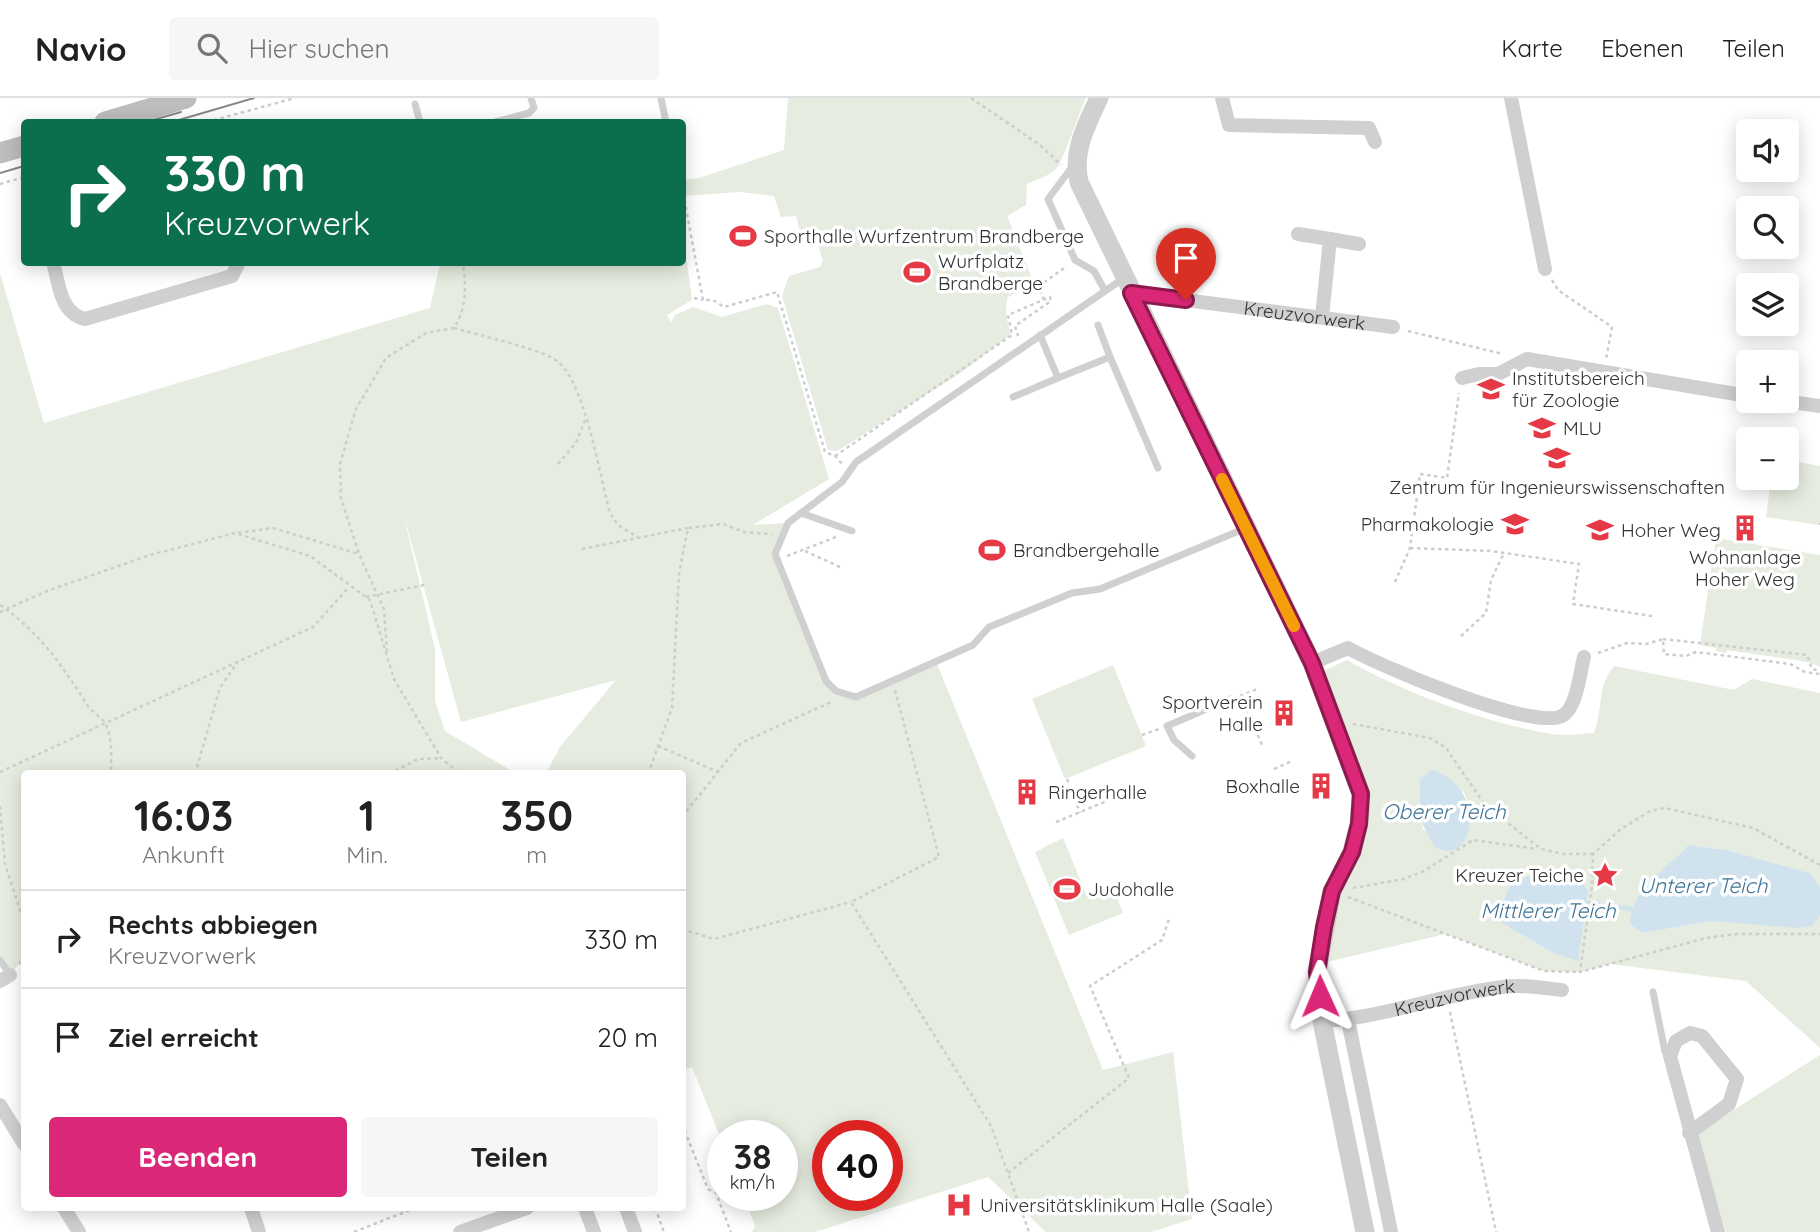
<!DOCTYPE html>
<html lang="de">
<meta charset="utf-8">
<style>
:root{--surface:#fff;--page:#f6f6f6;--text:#222;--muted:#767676;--line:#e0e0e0;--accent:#db2777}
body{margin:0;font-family:Quicksand,sans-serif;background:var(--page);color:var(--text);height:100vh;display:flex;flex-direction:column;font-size:26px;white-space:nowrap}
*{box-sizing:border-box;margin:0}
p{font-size:23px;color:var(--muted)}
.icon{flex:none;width:38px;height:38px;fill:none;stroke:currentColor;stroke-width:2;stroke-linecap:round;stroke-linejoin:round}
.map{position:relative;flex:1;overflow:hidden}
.side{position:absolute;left:21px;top:672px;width:665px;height:441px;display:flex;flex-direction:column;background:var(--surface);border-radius:7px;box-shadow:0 4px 18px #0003}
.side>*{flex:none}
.top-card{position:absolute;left:21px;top:21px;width:665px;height:147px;border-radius:7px;box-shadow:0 4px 18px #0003;background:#0b6e4f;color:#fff;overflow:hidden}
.buttons{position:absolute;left:1736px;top:21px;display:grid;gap:14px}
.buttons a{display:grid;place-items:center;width:63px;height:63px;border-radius:7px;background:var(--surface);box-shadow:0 4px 18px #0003;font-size:35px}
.speed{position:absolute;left:707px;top:1022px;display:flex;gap:14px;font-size:35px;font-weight:700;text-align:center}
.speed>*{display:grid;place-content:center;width:91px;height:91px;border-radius:50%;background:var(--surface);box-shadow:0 4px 18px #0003;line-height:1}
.speed small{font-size:18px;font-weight:400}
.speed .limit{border:10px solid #d22;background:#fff;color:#111}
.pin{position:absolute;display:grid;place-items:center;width:60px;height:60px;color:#fff;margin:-72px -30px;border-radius:50% 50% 50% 0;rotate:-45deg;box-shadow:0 0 7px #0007}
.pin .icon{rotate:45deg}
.me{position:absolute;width:77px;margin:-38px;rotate:359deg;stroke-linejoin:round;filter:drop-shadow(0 0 5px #0008)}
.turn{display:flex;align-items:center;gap:24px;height:147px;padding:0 28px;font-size:32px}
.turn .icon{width:91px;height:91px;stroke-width:2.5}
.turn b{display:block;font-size:49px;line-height:60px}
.eta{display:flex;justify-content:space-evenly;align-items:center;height:119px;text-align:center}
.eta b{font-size:42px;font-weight:800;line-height:49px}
.action{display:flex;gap:14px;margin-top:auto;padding:14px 28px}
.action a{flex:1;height:80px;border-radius:7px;background:var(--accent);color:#fff;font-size:28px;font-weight:800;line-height:80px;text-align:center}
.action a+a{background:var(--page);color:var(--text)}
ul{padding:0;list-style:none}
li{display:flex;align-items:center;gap:21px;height:98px;padding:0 28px;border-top:2px solid var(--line)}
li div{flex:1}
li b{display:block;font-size:26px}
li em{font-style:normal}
header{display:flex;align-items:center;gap:42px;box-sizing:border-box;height:98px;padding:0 35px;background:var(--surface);border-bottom:2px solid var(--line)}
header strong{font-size:33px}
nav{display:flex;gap:38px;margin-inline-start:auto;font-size:24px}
.search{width:490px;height:63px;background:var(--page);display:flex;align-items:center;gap:18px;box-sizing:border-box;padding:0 24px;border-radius:7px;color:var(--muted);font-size:26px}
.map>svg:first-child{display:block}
</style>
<header>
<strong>Navio</strong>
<div class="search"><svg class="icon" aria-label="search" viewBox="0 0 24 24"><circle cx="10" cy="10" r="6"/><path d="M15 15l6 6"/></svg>Hier suchen</div>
<nav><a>Karte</a><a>Ebenen</a><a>Teilen</a></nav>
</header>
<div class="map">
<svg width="1820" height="1134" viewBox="0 0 1820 1134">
<rect width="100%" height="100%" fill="#fff"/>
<g fill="#e6ecdf" fill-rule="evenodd">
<path d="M788,0h298c-6,12 -24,66 -30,71 -7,7 -20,11 -29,15l-1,21 -19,11 26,65 -26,17 -1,15 4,22 -51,39 -122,77 -9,-1 -46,-154 7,-20 31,-9 3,-7 -6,-18 -14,1 -7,-27 -15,1 -7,-21 -34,-4 -57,4v-16l16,-2 85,-28z"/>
<path d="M683,134l9,68 -25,15 4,7 4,-7 18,-8 29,10 45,-13 11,4 51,171 -76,46 35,-2 -13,31 51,127 10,10 20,6 81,-33 166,406 70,-18 19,167 -41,13h-105l-58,-55 -173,55h-63l3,-6 -12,-31h39v-59h-59v8l-31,-77 -9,3 -1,-296 -136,-1 14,-26 56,-67 -155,42 -58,-210 32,137v52l10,30 70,42 -491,1v184l-14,17 -10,-16v-686l44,150 386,-115 10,-45 242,-1zM828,1038h59v59h-59z"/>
<polygon points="1787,362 1820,368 1820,427 1766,419 1771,380 1787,380"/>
<polygon points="1716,440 1820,457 1820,569 1808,564 1727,552 1726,555 1716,553 1716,550 1700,547"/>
<path d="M1347,562c57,33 139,63 204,74 13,2 29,0 43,-1 10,-27 2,-44 20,-67l120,24 18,-11 68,14v194l-10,-14 -83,-23 -39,-5 -47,46 2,42 68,-12 100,5 9,-10v132l-74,-67 -136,-17 -30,8 -36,-1 -98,-37 -124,29 12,-63 32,-73 -47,-154zM1463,693c11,20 8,42 -8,58l-32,-20 -5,-25zM1512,783l41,72 -56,-34z"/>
<polygon points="1113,567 1146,648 1065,681 1032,601"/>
<polygon points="1063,740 1086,796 1111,785 1123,815 1069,837 1035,754"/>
<polygon points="1820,957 1820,1134 1726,1134 1696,1036"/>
</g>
<g fill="#cfe2ee">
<path d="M1432,672c59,18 40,102 2,76l-14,-27v-40z"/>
<path d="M1688,747l39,5 83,23 10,14v29l-8,10 -16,2 -85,-7 -68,12 -13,-9c1,-34 36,-55 58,-79z"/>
<polygon points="1551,775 1579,781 1588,793 1578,863 1553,855 1496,821 1512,782"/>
</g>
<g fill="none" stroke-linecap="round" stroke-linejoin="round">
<polyline stroke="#cfe2ee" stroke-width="4.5" points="1586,805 1631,811"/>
<g stroke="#cdcdcd" stroke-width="2.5" stroke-dasharray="3.5 3.5" stroke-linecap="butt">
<polyline points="971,0 1040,47 1061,67"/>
<polyline points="207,24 295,0"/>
<polyline points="0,86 24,79"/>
<polyline points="682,105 685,105 703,202 713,202 724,209 777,194 825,354 835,358 842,366"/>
<polyline points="1552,182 1558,192 1612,229 1606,261"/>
<polyline points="694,200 703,202"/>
<polyline points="1044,202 1039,188 1067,168"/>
<path d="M454,230c23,7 88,21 103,33 28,20 43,117 53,152l8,12 21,13"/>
<polyline points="1408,233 1503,256"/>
<polyline points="835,358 1012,237 1008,217 1050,199 1051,203 1015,228 1018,238"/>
<polyline points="558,366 576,345 585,322"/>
<polyline points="1820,427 1820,425"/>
<polyline points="238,435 273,430 359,456"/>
<polyline points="1410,450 1491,453 1579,466 1573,506 1652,518"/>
<polyline points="582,451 688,430"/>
<polyline points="805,453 840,469"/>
<polyline points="787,458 836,439"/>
<polyline points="1395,484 1410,450 1420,376 1447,380 1459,295"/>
<polyline points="366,499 424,487"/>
<path d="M0,507c41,28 62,61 88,101 5,7 15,12 18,19 7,16 5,33 5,49"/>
<polyline points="0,514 47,493 150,457 235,435 310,458 370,502 394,581 441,660 460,676"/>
<polyline points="1461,538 1486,515 1491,482 1504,455"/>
<polyline points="1663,541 1807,557 1812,571 1820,573"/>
<path d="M387,554l-3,-43 -25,-55 -18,-56 -1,-34 16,-55 30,-51 40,-25 28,-5c13,-20 12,-42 9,-66"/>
<polyline points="1598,555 1627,545 1646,546 1663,541 1664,556 1686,558 1696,554 1790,566 1805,574 1820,576"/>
<polyline points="895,592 939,759 851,804 991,1028 1029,1134"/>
<polyline points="1240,598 1257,591"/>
<polyline points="1242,598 1262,647"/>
<polyline points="1353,626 1430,640 1446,650 1485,707 1541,751 1563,756 1593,756"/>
<polyline points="1142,637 1159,631"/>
<polyline points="658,648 718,674"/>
<polyline points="1274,671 1292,663"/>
<polyline points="0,674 313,529 349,489"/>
<polyline points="195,676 220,590 237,565"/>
<polyline points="389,676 418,661 441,660"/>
<polyline points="648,676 672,610 679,475 688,430 723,426 744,434 772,436"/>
<polyline points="1067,681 1080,715"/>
<polyline points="0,708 5,766 24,824"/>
<polyline points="682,719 741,645 833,603"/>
<polyline points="1056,724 1114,700"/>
<polyline points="1820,767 1753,730 1665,710 1650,713 1621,731 1593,756 1592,787 1580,874 1706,840 1737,836 1820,836"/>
<polyline points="1353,790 1404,781 1424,773 1473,742 1537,751"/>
<polyline points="1348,799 1544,873 1580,874"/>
<polyline points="682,831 714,841 851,804"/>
<polyline points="19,866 24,860"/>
<polyline points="1450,914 1496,1134"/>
<polyline points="682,1026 708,1091 716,1095 731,1134"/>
<polyline points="1008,1075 1129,980 1090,888 1162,842 1169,821"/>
<polyline points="438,1110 441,1110"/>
<polyline points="655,1110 664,1134"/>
<polyline points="354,1134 415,1110"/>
</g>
<g stroke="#d0d0d0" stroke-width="7">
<polyline points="661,0 666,24"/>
<polyline points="415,6 420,24"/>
<polyline points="495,24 529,15 534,10 531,0"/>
<polyline points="1072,69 1048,101 1075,162 1094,173 1104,191"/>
<polyline points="1124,180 856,364 842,384 788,425 775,456 826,583 836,593 856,599 973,547 989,529 1072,495 1100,491 1246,430"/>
<polyline points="1110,259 1158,370"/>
<polyline points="1058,280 1110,259 1098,227"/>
<polyline points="1013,299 1058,280 1040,237"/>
<polyline points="801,415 852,433"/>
<polyline points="1192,658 1174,642 1167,628 1230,601"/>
<polyline points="0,862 10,877"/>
<polyline points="1653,894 1665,954 1669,957"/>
</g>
<g stroke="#d0d0d0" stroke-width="14">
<polyline points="1222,0 1229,27 1369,30 1375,44"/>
<polyline points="1511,0 1545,171"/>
<polyline points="1298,136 1330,141"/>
<path d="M53,164c6,22 7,51 32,57l147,-43 7,-14"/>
<path id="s1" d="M1131,195l262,34"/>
<polyline points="1322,219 1330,141 1359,146"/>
<polyline points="1462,280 1479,276 1498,276 1527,261 1748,298"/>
<polyline points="1785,303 1820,308"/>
<path d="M1312,565l36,-15c32,18 184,83 214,68 15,-8 18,-44 22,-59"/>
<polyline points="0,883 10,877"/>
<polyline points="1348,922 1391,1134"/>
<path id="s2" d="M1322,923c61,-3 120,-27 181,-34 19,-3 40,1 59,3"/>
<polyline points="0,1007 24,1046"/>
<polyline points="1689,1035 1729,1006 1737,981 1702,938 1690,935 1676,943 1670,958 1718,1134"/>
<polyline points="64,1110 79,1134"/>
<polyline points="251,1110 259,1134"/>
<polyline points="585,1110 594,1134"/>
<polyline points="626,1110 635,1134"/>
<polyline points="460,1134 527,1110"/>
</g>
<path stroke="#d0d0d0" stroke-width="19" d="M1099,0c-13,28 -27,53 -20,84l233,481 49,131 -2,30 -7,28 -20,39 -15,81 5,49 43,211"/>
<g stroke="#bdbdbd" stroke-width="21">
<polyline points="105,24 186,0"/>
<polyline points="0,55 24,48"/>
</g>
<g stroke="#888" stroke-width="2">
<polyline points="146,24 181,14"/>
<polyline points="172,24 254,0"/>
<polyline points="0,75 24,68"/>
</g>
</g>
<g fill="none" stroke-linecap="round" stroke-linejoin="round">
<g stroke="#8e194d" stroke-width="18">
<polyline id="route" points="1186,202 1131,195 1312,565 1361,696 1359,726 1352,754 1332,793 1324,829 1317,874 1320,898"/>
</g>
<use href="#route" stroke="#db2777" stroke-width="12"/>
<polyline stroke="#f59e0b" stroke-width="12" points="1222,381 1294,528"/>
</g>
<defs>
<g id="stadium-bare" transform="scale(2.1)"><path d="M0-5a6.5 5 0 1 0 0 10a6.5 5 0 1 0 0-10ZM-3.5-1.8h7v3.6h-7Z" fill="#e63946" stroke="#fff" stroke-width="2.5" paint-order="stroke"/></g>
<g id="university-bare" transform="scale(2.1)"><path d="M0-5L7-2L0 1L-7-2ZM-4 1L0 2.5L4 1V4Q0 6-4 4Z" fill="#e63946" stroke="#fff" stroke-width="2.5" paint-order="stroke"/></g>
<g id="building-bare" transform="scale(2.1)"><path d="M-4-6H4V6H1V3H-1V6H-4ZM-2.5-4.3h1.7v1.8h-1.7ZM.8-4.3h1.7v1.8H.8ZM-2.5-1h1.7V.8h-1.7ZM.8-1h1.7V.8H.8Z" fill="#e63946" stroke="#fff" stroke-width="2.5" paint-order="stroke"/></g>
<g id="sight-bare" transform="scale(2.1)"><path d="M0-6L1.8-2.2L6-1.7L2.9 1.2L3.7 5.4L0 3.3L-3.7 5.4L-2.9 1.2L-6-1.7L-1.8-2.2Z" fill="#e63946" stroke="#fff" stroke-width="2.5" paint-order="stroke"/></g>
<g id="hospital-bare" transform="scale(2.1)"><path d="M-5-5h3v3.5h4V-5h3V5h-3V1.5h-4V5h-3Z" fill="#e63946" stroke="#fff" stroke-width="2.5" paint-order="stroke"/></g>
</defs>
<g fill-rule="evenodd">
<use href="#stadium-bare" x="743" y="138"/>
<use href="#stadium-bare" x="917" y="174"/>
<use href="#university-bare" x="1491" y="291"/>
<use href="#university-bare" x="1542" y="330"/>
<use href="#university-bare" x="1557" y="360"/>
<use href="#university-bare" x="1515" y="426"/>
<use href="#building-bare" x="1745" y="430"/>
<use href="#university-bare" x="1600" y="432"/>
<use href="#stadium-bare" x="992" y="452"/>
<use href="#building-bare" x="1284" y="615"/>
<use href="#building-bare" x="1321" y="688"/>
<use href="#building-bare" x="1027" y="694"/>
<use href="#sight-bare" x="1605" y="777"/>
<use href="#stadium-bare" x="1067" y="791"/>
<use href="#hospital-bare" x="959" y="1107"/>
</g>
<g text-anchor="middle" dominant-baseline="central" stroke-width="7" stroke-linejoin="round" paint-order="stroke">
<g font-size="19" fill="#333" stroke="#fff" text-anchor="start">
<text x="764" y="138">Sporthalle Wurfzentrum Brandberge</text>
<text x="938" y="163">Wurfplatz<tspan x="938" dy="22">Brandberge</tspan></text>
<text x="1512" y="280">Institutsbereich<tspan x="1512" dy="22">für Zoologie</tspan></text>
<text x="1563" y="330">MLU</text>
<text x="1557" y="389" text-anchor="middle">Zentrum für Ingenieurswissenschaften</text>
<text x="1494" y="426" text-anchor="end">Pharmakologie</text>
<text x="1621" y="432">Hoher Weg</text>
<text x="1013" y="452">Brandbergehalle</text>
<text x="1745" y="459" text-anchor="middle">Wohnanlage<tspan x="1745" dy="22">Hoher Weg</tspan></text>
<text x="1263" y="604" text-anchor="end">Sportverein<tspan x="1263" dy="22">Halle</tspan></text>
<text x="1300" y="688" text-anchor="end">Boxhalle</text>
<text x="1048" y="694">Ringerhalle</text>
<text x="1584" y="777" text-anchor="end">Kreuzer Teiche</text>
<text x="1088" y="791">Judohalle</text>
<text x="980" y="1107">Universitätsklinikum Halle (Saale)</text>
</g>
<g font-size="19" fill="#333" stroke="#fff">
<text stroke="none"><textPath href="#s1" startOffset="175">Kreuzvorwerk</textPath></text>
<text stroke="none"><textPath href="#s2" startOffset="135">Kreuzvorwerk</textPath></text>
</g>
<g font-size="21" font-style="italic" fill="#3f7597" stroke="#fff">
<text x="1444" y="713">Oberer Teich</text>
<text x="1703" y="787">Unterer Teich</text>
<text x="1548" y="812">Mittlerer Teich</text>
</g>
</g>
</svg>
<div class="buttons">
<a><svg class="icon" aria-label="sound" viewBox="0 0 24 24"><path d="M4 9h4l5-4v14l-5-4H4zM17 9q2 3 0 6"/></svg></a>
<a><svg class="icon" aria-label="search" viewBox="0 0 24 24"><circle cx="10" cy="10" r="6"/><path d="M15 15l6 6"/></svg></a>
<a><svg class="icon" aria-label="layers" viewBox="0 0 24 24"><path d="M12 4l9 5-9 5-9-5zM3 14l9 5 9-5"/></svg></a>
<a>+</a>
<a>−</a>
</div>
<div class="speed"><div>38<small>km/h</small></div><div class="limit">40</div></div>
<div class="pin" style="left:1186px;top:202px;background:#d93025"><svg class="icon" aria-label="arrive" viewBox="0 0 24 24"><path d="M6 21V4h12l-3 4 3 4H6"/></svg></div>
<svg class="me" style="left:1320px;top:898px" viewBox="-20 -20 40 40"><path d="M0-17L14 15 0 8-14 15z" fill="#db2777" stroke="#fff" stroke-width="4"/></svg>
<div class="top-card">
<div class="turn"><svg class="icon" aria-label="right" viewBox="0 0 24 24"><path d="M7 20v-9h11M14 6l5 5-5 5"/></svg><div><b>330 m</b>Kreuzvorwerk</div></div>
</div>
<section class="side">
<div class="eta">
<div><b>16:03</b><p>Ankunft</p></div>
<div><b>1</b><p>Min.</p></div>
<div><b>350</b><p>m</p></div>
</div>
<ul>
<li><svg class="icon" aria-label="right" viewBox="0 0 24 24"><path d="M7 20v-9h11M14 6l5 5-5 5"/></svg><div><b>Rechts abbiegen</b><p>Kreuzvorwerk</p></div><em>330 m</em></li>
<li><svg class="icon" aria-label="arrive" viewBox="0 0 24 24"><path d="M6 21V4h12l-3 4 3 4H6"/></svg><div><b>Ziel erreicht</b></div><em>20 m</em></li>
</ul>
<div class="action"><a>Beenden</a><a>Teilen</a></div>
</section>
</div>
